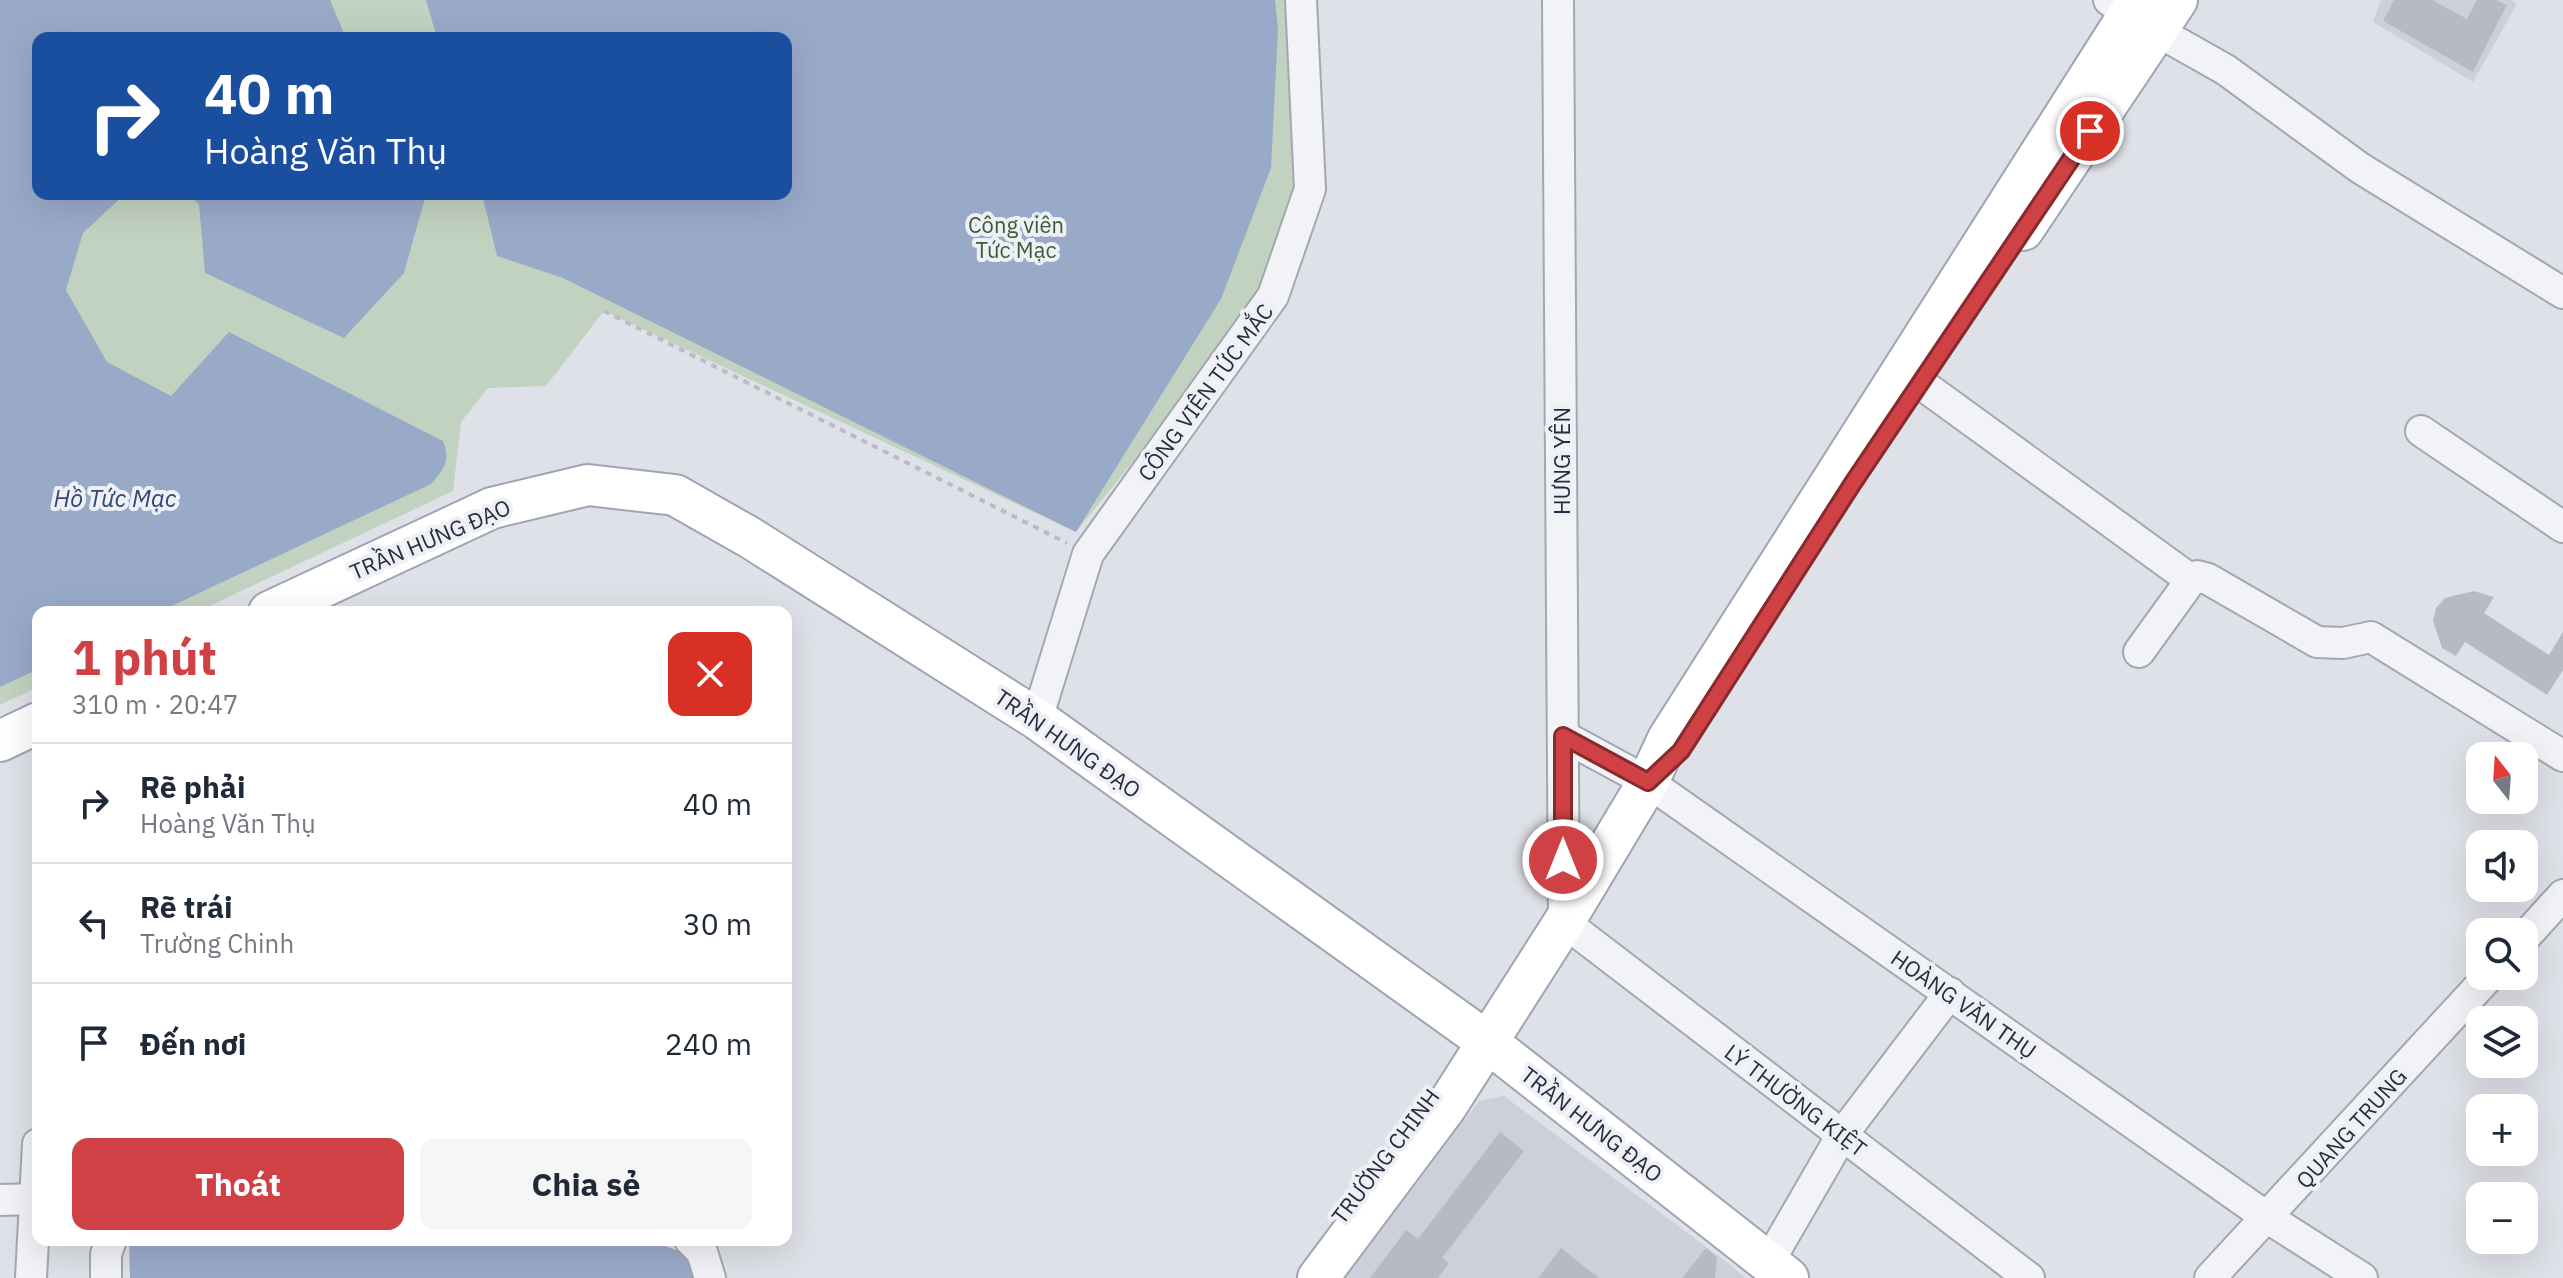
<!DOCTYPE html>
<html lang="vi">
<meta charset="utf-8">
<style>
:root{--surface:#fff;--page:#f6f6f7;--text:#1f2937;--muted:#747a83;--line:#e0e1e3;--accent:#d04145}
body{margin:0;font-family:"IBM Plex Sans",sans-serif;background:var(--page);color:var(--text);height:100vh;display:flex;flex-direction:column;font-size:30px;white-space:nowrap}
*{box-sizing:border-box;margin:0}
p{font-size:26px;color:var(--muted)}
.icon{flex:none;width:44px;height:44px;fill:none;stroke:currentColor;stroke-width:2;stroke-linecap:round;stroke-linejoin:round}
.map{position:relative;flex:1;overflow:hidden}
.sheet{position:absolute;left:32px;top:606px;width:760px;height:640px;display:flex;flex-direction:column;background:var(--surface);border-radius:16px;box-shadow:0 8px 32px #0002}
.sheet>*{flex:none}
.guide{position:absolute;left:32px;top:32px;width:760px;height:168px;border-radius:16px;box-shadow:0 8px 32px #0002;background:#1a4fa0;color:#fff;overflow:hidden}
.needle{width:52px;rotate:343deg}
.controls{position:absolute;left:2466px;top:742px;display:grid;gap:16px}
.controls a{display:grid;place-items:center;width:72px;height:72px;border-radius:16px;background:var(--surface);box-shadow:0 8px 32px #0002;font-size:40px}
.pin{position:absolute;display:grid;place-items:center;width:68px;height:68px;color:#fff;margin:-34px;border:4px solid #fff;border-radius:50%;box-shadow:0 2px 8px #0007}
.me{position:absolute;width:88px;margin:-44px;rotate:0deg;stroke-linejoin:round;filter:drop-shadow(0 0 6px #0008)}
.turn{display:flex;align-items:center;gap:28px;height:168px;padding:0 40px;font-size:36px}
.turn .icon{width:104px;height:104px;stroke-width:2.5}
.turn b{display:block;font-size:56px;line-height:68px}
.round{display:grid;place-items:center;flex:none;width:84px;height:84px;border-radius:16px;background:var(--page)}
.summary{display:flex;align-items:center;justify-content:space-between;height:136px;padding:0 40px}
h1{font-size:48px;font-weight:700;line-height:60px;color:var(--accent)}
.cta{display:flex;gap:16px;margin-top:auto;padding:16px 40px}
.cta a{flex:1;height:92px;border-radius:16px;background:var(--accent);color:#fff;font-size:32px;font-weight:700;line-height:92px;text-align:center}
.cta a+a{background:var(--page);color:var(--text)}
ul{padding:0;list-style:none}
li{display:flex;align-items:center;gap:24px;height:120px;padding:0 40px;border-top:2px solid var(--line)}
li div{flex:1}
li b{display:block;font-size:30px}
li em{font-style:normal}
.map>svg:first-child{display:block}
</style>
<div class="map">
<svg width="2563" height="1278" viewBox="0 0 2563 1278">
<rect width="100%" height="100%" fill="#dfe1e8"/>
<g fill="#cdd0da">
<polygon points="2381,0 2511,0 2517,4 2473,82 2373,22"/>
<polygon points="1504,1096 1733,1267 1745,1278 1345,1278 1479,1101"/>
</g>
<path fill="#c2d2c0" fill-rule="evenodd" d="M0,0h1316l-6,189 -31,92 -203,251 -472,-221 -58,75 -58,2 -27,34 -8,69 -256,121h-159v75l-38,18zM38,38h748v156h-748z"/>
<g fill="#99aac9">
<path d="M0,0h330l16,38h-308v156h87l-42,39 -17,57 41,72 64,34 58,-64 214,109c8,20 1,29 -12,43l-272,128h-121v57l-38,18z"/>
<polygon points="426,0 1275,0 1278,29 1271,168 1221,299 1076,532 563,278 497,256 482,194 786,194 786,38 437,38"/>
<polygon points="185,194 423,194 425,198 404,273 344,338 205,273 199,204"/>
<polygon points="129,1240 651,1240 693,1257 698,1278 130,1278"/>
</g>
<g fill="#b6bac5">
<polygon points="2394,0 2432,0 2467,19 2477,0 2496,0 2507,5 2473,72 2383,21"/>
<polygon points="2474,591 2494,597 2484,613 2549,655 2563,632 2563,670 2547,695 2465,642 2456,656 2442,648 2433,621 2436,608 2445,598"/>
<polygon points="1500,1132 1524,1151 1442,1258 1449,1263 1438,1278 1370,1278 1406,1230 1418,1239"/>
<polygon points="1561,1248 1599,1278 1538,1278"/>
<polygon points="1706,1248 1717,1257 1715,1278 1682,1278"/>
</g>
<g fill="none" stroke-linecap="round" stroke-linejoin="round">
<g stroke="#a4a7b2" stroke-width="34">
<g id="minor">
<polyline points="1558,0 1564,922 2029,1278"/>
<polyline points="2109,0 2129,14"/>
<polyline points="2157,31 2226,70 2360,168 2563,293"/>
<polyline points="1920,383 2191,580"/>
<polyline points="2421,431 2563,527"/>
<polyline points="2139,652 2191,580 2197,576 2208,579 2317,642 2343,643 2371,637 2563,756"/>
<polyline points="1037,719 1088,554 1273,296 1310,189 1301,0"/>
<polyline points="1563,736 1648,782 2268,1218 2362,1278"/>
<polyline points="2524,938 2563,895"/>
<polyline points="0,1200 38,1199"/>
<polyline points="690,1240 702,1252 710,1278"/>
<polyline points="1768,1263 1842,1135 1950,993"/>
<polyline points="31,1278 38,1144"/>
<polyline points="106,1278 106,1254 111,1240"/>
<polyline points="2210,1278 2489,976"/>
</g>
</g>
<g stroke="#9ea4b4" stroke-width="44">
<g id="major">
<polyline points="2023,230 2177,0"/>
<polyline points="269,612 492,508 588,485 675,495 749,537 1037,719 1486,1041 1788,1278"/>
<polyline points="0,741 38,723"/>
<polyline points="1318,1278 1446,1107 1564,922 1648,782 1668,739 2138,0"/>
</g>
</g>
<polyline stroke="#b9bcc4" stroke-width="4" stroke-dasharray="6 6" stroke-linecap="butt" points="604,311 1067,543"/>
<use href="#minor" stroke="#f2f3f7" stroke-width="30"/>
<use href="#major" stroke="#fff" stroke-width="40"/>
</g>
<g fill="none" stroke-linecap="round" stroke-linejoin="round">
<g stroke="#872a2d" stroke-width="20">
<polyline id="route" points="1563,860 1563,736 1648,782 1681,751 1853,483 2090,131"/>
</g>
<use href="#route" stroke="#d04145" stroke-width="14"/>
</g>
<g text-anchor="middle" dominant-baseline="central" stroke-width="8" stroke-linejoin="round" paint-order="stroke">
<g font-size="22" fill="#375c35" stroke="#eef0f6">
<text x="1016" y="224">Công viên<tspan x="1016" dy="25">Tức Mạc</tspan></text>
</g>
<g font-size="22" fill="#272d40" stroke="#eef0f6">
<text transform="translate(1205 392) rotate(-54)">CÔNG VIÊN TỨC MẮC</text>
<text transform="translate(1561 461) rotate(-90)">HƯNG YÊN</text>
<text transform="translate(430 539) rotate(-23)">TRẦN HƯNG ĐẠO</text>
<text transform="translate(1068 743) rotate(35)">TRẦN HƯNG ĐẠO</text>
<text transform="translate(1964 1004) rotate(35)">HOÀNG VĂN THỤ</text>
<text transform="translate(1796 1100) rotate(37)">LÝ THƯỜNG KIỆT</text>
<text transform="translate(1592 1124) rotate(38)">TRẦN HƯNG ĐẠO</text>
<text transform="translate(2351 1128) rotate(-48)">QUANG TRUNG</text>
<text transform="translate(1385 1156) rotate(-53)">TRƯỜNG CHINH</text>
</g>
<g font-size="24" font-style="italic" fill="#314774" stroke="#eef0f6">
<text x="115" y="498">Hồ Tức Mạc</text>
</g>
</g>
</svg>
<div class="controls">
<a><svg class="needle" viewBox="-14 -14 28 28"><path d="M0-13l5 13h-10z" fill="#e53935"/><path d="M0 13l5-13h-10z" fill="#747a83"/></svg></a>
<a><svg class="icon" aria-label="sound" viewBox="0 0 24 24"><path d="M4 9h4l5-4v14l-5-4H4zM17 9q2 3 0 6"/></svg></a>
<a><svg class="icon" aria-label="search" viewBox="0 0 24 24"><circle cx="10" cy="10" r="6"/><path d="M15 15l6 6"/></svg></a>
<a><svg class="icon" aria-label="layers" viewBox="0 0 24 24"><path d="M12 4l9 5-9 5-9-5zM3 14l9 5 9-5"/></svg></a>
<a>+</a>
<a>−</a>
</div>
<div class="pin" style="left:2090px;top:131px;background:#d93025"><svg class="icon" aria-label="arrive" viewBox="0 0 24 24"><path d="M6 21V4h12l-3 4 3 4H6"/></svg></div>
<svg class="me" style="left:1563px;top:860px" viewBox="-20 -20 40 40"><circle r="17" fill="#d04145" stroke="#fff" stroke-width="3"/><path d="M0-11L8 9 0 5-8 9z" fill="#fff"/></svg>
<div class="guide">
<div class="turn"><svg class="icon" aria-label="right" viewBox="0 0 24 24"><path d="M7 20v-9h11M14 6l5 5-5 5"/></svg><div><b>40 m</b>Hoàng Văn Thụ</div></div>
</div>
<section class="sheet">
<div class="summary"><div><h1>1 phút</h1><p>310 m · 20:47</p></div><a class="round" style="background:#d93025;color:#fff"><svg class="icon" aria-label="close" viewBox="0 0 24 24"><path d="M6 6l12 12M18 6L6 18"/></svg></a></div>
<ul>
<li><svg class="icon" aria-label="right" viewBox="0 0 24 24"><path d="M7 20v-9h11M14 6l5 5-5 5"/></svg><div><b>Rẽ phải</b><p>Hoàng Văn Thụ</p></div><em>40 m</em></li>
<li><svg class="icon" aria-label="left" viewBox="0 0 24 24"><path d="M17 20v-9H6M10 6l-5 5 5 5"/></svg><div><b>Rẽ trái</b><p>Trường Chinh</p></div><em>30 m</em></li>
<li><svg class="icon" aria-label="arrive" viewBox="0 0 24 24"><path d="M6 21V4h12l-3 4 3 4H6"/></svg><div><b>Đến nơi</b></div><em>240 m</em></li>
</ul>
<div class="cta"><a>Thoát</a><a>Chia sẻ</a></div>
</section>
</div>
